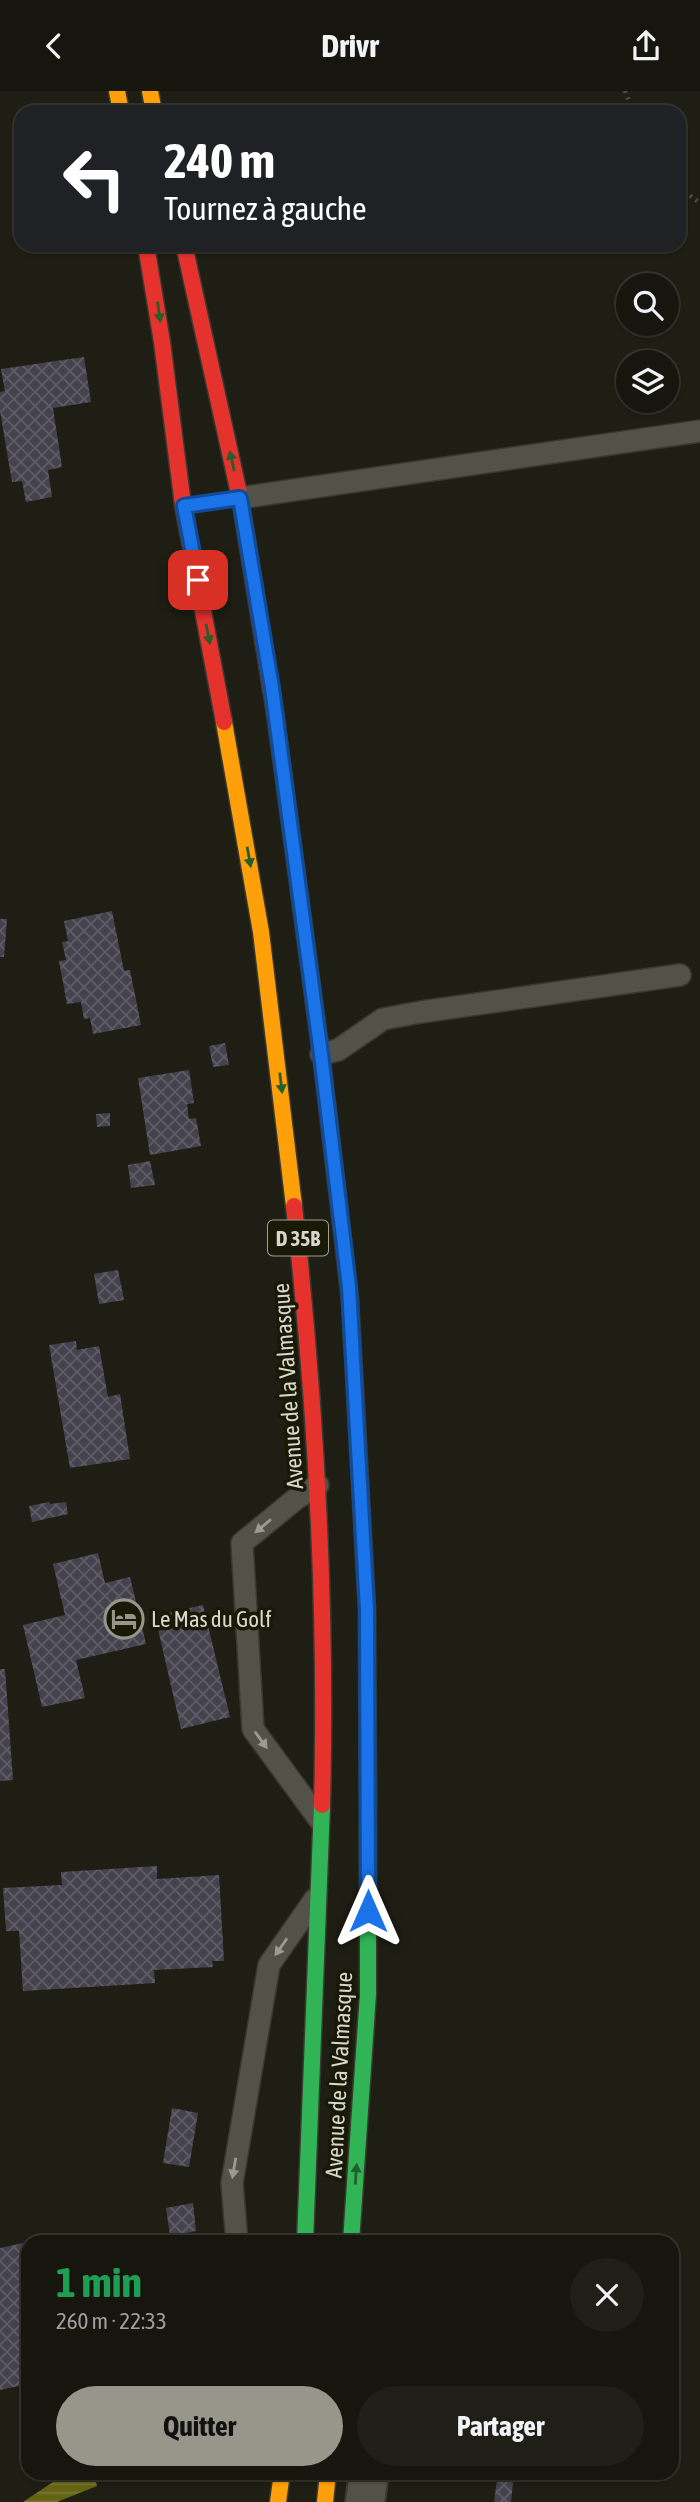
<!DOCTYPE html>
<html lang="fr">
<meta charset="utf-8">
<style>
:root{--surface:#16160f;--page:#1f1f18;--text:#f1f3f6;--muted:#9e9f9e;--line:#35352f;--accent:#96968b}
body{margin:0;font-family:"Asap Condensed",sans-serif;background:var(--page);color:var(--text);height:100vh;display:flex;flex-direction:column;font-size:26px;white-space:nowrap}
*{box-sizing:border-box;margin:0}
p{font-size:23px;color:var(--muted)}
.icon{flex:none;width:38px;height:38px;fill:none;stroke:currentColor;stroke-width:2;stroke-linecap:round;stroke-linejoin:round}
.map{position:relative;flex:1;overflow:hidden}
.sheet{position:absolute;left:21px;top:2144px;width:658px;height:245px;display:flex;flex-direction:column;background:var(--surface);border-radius:21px;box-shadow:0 2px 5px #0004,0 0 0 2px var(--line)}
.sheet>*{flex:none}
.guide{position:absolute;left:14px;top:14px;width:672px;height:147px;border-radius:21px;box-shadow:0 2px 5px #0004,0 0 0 2px var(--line);background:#202124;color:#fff;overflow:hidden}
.fabs{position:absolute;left:616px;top:182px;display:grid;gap:14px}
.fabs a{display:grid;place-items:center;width:63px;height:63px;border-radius:50%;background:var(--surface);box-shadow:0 2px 5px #0004,0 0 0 2px var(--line);font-size:35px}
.pin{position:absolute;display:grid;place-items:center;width:60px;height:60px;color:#fff;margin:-30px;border-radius:14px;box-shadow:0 4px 10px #0006}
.me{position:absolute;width:77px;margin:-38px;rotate:0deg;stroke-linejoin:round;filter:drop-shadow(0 0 5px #0008)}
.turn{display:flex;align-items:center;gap:24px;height:147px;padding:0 35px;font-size:32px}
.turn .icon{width:91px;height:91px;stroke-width:2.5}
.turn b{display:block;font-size:49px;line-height:60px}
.round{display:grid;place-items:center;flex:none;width:74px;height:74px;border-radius:37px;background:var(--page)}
.headline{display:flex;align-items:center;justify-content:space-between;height:119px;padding:0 35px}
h1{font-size:42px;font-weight:700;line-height:52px;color:#1e9e55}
.button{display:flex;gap:14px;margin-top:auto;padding:14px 35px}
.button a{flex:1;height:80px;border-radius:42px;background:var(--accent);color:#111;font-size:28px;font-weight:700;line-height:80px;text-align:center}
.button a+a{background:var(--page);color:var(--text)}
header{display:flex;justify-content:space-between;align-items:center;height:91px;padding:0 35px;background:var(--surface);font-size:32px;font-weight:700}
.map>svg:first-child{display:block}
</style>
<header><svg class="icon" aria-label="back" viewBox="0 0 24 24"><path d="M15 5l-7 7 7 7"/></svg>Drivr<svg class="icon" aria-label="share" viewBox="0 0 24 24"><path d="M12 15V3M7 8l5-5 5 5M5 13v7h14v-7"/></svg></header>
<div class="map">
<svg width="700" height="2411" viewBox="0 0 700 2411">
<defs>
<pattern id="water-rules" width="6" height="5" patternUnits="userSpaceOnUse" patternTransform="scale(1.75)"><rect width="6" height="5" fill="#656414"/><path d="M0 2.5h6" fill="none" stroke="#7a7935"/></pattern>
<pattern id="building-cross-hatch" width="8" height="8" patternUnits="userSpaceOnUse" patternTransform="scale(1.75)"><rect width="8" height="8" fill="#44424d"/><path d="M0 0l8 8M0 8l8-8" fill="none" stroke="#5e5d65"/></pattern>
</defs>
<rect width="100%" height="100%" fill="#1e1e14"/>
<polygon fill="url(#water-rules)" points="74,2382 94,2382 97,2395 57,2411 23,2411 56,2389"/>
<g fill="url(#building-cross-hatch)">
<polygon points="84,266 91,311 53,317 62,376 48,379 52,406 26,411 22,390 12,391 0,320 0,301 5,300 1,278"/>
<polygon points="112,820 124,880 130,879 141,934 93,943 90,927 84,928 81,911 67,913 59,870 66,869 62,851 68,850 64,830"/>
<polygon points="0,828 7,828 4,866 0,866"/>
<polygon points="225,952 229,974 213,976 209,955"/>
<polygon points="189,979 194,1012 187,1013 189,1028 196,1027 201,1055 150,1064 138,987"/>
<polygon points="110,1022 110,1035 97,1036 96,1023"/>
<polygon points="150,1070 155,1094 131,1097 128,1074"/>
<polygon points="118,1179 124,1209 99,1213 94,1183"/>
<polygon points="76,1250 77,1259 99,1255 108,1306 120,1303 130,1368 70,1377 49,1254"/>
<polygon points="49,1411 50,1413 66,1411 68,1423 32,1431 29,1415"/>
<polygon points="98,1462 105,1492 130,1486 146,1553 76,1569 85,1607 42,1616 23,1534 65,1524 53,1473"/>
<polygon points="203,1514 230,1626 181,1638 155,1525"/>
<polygon points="0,1578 5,1578 13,1689 0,1690"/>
<polygon points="157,1775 157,1788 219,1784 224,1870 212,1870 213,1876 154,1879 155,1892 23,1900 19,1840 6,1840 3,1797 62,1794 61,1781"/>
<polygon points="172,2017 198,2022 189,2076 163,2072"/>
<polygon points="193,2112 196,2140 170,2145 166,2117"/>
<polygon points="28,2151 28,2293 0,2299 0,2157"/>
<polygon points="498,2382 514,2382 511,2411 494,2411"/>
</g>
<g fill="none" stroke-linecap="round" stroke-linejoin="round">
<g stroke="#393931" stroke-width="24">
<g id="lane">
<polyline points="240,407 700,340"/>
<polyline points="321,963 338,959 383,928 421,921 680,884"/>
<polyline points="318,1394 297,1407 242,1452 253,1638 319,1728"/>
<polyline points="237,2151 232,2092 269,1874 315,1808"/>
</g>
</g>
<g stroke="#393931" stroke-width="42">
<polyline id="street" points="365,2411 369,2382"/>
</g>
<g stroke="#393931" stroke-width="19">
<g id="fast">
<polyline points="275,622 321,963 350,1208"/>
<polyline points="305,2151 322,1714"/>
<polyline points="351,2151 368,1903 368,1714"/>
</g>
</g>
<g stroke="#393931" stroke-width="19">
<g id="slow">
<polyline points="117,0 121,21"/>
<polyline points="150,0 154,21"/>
<polyline points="224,631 261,841 294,1115"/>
<polyline points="350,1208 367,1519 368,1714"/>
<polyline points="278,2411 282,2382"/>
<polyline points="325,2411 328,2382"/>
</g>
</g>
<g stroke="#393931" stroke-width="19">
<g id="jam">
<polyline points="146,154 162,251 183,414 224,631"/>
<polyline points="184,154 240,407 275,622"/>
<path d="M294,1115c22,199 33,398 28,599"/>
</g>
</g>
<g stroke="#50504a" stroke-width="4.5" stroke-dasharray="2 5" stroke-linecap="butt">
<polyline points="625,0 633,21"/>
<polyline points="679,96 700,112"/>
</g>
<use href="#lane" stroke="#525249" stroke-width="21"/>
<use href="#street" stroke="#525249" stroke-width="38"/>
<use href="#fast" stroke="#30b455" stroke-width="16"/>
<use href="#slow" stroke="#ff9f0a" stroke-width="16"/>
<use href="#jam" stroke="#e5322d" stroke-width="16"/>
</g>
<defs><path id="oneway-solid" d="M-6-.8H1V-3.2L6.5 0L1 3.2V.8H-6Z" transform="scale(1.75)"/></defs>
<g fill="#235f2a">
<use href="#oneway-solid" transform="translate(159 221) rotate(82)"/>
<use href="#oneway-solid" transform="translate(232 370) rotate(-103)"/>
<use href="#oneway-solid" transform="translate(208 543) rotate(79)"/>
<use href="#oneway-solid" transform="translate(249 766) rotate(80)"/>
<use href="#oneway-solid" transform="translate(281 992) rotate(83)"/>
<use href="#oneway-solid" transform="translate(356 2083) rotate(-86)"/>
</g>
<g fill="#9b9b90">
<use href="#oneway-solid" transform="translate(263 1435) rotate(140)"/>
<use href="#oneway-solid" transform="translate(261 1649) rotate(54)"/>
<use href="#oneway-solid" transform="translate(281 1856) rotate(125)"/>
<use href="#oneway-solid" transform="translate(234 2077) rotate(100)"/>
</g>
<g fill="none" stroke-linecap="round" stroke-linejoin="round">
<g stroke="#114b97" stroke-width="18">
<polyline id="route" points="198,489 184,415 240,407 272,597 321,963 349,1196 367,1519 368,1820"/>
</g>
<use href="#route" stroke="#1a73e8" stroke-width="12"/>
</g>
<defs>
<g id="hotel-ring" transform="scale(2.0125)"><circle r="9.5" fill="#191907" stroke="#96968b" stroke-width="1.5"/><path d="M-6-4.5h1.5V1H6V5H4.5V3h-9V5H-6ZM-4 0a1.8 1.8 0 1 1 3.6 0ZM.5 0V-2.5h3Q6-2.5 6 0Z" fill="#96968b"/></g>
</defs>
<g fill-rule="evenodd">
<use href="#hotel-ring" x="124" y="1528"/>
</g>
<g text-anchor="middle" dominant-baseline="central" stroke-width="7" stroke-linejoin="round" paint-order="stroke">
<rect fill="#191907" stroke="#9e9e90" stroke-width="2" x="268" y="1129.5" width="60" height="35" rx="5"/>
<g font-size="21" font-weight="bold" fill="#d7d7cb">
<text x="298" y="1147">D 35B</text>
</g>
<g font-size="23" fill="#d7d7cb" stroke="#191907">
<text transform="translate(288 1295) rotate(-94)">Avenue de la Valmasque</text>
<text transform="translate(339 1984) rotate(-87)">Avenue de la Valmasque</text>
</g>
<g font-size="23" fill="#d7d7cb" stroke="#191907" text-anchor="start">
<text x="151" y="1528">Le Mas du Golf</text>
</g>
</g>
</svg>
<div class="fabs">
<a><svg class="icon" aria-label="search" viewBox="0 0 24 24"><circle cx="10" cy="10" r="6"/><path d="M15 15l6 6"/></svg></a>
<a><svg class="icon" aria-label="layers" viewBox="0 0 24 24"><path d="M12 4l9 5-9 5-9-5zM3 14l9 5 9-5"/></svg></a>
</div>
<div class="pin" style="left:198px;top:489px;background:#d93025"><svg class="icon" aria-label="arrive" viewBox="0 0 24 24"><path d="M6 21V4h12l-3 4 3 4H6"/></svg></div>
<svg class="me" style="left:368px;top:1820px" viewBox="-20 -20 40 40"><path d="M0-17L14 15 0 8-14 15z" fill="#1a73e8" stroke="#fff" stroke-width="4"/></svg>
<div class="guide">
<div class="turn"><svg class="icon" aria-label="left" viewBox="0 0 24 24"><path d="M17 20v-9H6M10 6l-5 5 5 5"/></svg><div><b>240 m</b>Tournez à gauche</div></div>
</div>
<section class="sheet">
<div class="headline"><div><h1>1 min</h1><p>260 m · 22:33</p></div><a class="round"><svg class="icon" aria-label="close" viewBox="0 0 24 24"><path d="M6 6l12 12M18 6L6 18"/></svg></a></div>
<div class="button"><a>Quitter</a><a>Partager</a></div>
</section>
</div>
